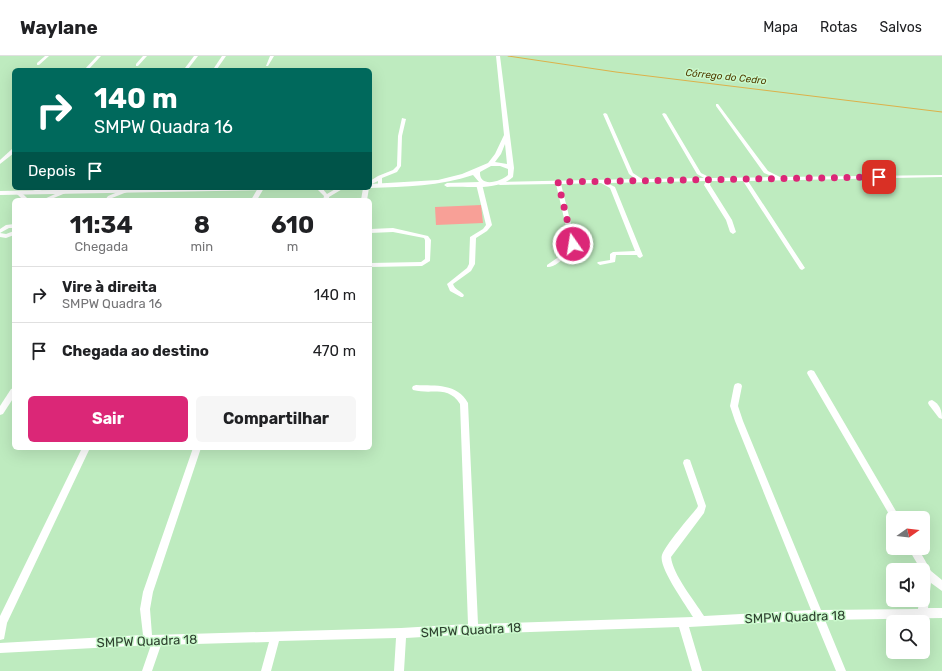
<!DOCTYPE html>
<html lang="pt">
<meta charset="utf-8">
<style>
:root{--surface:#fff;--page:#f6f6f6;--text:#202124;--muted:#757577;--line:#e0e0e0;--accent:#db2777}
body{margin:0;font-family:Rubik,sans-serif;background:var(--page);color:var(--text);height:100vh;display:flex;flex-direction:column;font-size:15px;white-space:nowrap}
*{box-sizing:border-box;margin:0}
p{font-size:13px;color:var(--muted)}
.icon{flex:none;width:22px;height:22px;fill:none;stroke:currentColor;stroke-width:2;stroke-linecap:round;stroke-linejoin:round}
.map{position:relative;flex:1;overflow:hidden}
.details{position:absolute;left:12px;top:142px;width:360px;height:252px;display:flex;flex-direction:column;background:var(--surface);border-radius:6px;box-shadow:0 4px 16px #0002}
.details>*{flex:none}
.banner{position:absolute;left:12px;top:12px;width:360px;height:122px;border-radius:6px;box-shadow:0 4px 16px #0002;background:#00695c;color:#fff;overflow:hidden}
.needle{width:26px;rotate:76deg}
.buttons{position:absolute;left:886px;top:455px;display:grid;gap:8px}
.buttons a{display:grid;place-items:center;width:44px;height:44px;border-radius:6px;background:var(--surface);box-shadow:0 4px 16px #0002;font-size:20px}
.pin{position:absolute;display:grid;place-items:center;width:34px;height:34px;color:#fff;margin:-17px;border-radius:8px;box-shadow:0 2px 6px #0006}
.me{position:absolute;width:44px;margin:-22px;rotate:347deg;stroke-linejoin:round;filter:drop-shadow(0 0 3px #0008)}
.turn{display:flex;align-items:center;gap:14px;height:84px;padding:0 16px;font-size:18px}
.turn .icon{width:52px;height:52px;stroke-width:2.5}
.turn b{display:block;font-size:28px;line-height:34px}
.then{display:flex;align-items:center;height:38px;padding:0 16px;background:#0003;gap:8px;font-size:15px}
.eta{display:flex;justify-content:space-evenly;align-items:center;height:68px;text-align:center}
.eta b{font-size:24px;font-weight:700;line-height:28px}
.primary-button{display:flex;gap:8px;margin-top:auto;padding:8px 16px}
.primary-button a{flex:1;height:46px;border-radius:6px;background:var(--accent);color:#fff;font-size:16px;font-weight:700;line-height:46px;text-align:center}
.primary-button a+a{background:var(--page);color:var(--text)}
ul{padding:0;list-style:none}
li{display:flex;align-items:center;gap:12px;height:56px;padding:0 16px;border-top:1px solid var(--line)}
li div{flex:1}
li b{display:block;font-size:15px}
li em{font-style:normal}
header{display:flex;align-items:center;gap:24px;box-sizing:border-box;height:56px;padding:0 20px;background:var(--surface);border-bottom:1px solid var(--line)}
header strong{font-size:19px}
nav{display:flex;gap:22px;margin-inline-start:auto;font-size:14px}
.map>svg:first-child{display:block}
</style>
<header>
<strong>Waylane</strong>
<nav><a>Mapa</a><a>Rotas</a><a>Salvos</a></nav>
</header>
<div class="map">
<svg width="942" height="615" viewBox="0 0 942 615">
<rect width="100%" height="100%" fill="#beebbf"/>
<polygon fill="#f8a097" points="481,149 483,167 436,169 435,151"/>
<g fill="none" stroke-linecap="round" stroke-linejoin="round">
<polyline stroke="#dcb14a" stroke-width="1" points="508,0 616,16 942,56"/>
<g fill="#fff" fill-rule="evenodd">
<polygon points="45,0 49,0 39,9 37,9 37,7"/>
<polygon points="97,0 101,0 88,14 84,14"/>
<polygon points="143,0 147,0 138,10 136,10 136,8"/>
<polygon points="194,0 198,0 188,13 186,13 185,12"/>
<polygon points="222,0 226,0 217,13 215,13 214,12"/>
<polygon points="270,0 274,0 268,10 266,10"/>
<path d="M716,48h2l50,67 12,6 162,-2v2l-194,4 57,87 -3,2 -2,-1 -57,-88h-32l-1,4 22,35 4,12 -3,2 -3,-2 -4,-12 -22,-35 2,-4 -99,2 8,4 28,69 -3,2 -2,-1 -1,-2h-21l-1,7 -15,3 -3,-2 1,-1 12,-2v-6l3,-2 22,-1 -25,-63 -9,-5 -40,1 15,60c-6,8 -19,24 -29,23v-2l13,-9 10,-12 -14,-60 -56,1 -2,-1v-2l138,-3 -7,-5 -26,-60 2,-1 2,1 26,59 9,6 62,-1 -7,-4 -35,-60 2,-1 2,1 35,59 10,5 63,-1 -10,-4 -48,-67z"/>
<polygon points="402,62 406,63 402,80 401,110 397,116 382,122 382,130 378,130 378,125 370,129 370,125 378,120 393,114 397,110 398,80"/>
<polygon points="12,93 14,93 14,97 0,108 0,104"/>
<path d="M479,126l3,2 10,41 -5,6 -11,7 -1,26 -4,7 -18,13c2,6 8,7 11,11l-1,2h-2l-11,-6 -3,-7 20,-16 2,-4 1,-27 13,-8 3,-4 -10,-41z"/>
<polygon points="39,132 46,132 36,137 31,136"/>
<polygon points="258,132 264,132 257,144 251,144"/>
<polygon points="316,132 322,132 327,138 337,132 344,132 329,141 329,144 323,144 324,140"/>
<polygon points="363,132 369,132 367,144 361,144"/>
<polygon points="66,133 68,134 68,136 49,144 42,144"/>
<polygon points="125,133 127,134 127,136 112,142 111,144 105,144 108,140"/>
<polygon points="19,135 21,136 29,144 23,144 16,137"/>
<polygon points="14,168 14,172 9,172 0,177 0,173 6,169"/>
<polygon points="393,172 428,180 431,184 430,205 422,210 370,211 370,207 421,206 425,203 425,184 424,182 393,176 370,177 370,173"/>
<polygon points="14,175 14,179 6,182 0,181 0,177 6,178"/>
<polygon points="811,314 814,315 900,462 893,462 893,465 808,319 807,317 808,315"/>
<path d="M738,327l3,1 1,2 -4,20 5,15 78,189 97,-1 1,-9h4v-30h-2l-13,-22h10l13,23 11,9v11l-11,-8 -3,25h14v10l-117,2 21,51h-10l-21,-51 -126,7 13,44h-10l-13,-44 -206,7 -67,4 -2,33h-10l2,-33 -117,3 -8,30h-10l8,-29 -108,3 -9,26h-10l9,-26 -151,8v-10l143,-8 -3,-26 3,-17 50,-144h8l-48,144 -3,17 2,26 249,-7 67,-4 -8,-220c-12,-19 -29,-9 -47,-14l-1,-2 1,-2 3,-1c20,1 41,-2 52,18l10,221 215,-7c-7,-12 -35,-50 -31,-62 4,-11 27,-37 35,-47l1,-2 -15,-43 1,-3 3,-1 3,1 1,3 15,43 -2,7 -33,44c2,18 23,43 33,59l107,-6 -76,-189 -5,-15 4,-20 1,-2z"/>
<polygon points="14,332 14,341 3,358 0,359 0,350 11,333"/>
<path d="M932,344c8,4 10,11 10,19l-3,-1 -10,-13 -1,-2 1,-2z"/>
<polygon points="82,392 90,392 7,567 4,583 0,584 0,560"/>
</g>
<g fill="#fff" fill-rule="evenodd">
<path d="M496,0h4l14,112 -1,9c-15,14 -46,9 -66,10l-3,-2 3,-2 32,-1 -6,-7c-33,11 -68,12 -103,13v-4l68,-4 24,-6 26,-11 7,-9 9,-19zM505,88l2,20 -12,-2 6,-8zM491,110h9l8,3v6c-8,7 -29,13 -28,-3z"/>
<polygon points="160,132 267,132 264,134 0,139 0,135"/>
</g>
</g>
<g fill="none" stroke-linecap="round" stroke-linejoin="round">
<polyline stroke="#db2777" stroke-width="7" stroke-dasharray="0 12.6" points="573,188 558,126 879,121"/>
</g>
<g text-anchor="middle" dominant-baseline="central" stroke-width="3" stroke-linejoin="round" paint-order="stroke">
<g font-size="10" font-style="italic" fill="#513c00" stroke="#caf9cc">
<text transform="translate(726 21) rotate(6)">Córrego do Cedro</text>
</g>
<g font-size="13" fill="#2e402f" stroke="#caf9cc">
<text transform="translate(795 561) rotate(-2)">SMPW Quadra 18</text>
<text transform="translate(471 574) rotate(-3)">SMPW Quadra 18</text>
<text transform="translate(147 585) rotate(-2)">SMPW Quadra 18</text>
</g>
</g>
</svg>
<div class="buttons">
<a><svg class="needle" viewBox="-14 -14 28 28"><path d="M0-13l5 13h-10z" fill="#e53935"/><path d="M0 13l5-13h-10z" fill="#757577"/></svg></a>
<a><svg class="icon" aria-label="sound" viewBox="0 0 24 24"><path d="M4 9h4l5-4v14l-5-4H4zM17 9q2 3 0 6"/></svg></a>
<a><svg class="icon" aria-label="search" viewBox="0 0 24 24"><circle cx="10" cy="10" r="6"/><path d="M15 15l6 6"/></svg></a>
</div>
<div class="pin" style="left:879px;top:121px;background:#d93025"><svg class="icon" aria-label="arrive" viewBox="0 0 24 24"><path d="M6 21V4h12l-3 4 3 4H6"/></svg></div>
<svg class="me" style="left:573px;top:188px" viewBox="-20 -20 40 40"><circle r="17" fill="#db2777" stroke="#fff" stroke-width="3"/><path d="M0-11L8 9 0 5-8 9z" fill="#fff"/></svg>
<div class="banner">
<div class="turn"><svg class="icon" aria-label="right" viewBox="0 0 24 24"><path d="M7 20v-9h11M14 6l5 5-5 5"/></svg><div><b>140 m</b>SMPW Quadra 16</div></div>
<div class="then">Depois<svg class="icon" aria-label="arrive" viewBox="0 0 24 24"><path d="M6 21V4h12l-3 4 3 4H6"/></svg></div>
</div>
<section class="details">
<div class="eta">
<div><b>11:34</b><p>Chegada</p></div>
<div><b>8</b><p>min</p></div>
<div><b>610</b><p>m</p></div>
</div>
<ul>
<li><svg class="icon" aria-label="right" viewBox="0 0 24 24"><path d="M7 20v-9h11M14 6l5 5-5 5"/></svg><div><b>Vire à direita</b><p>SMPW Quadra 16</p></div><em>140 m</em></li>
<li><svg class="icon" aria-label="arrive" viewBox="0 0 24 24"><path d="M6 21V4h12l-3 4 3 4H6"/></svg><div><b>Chegada ao destino</b></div><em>470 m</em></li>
</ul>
<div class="primary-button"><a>Sair</a><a>Compartilhar</a></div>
</section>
</div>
